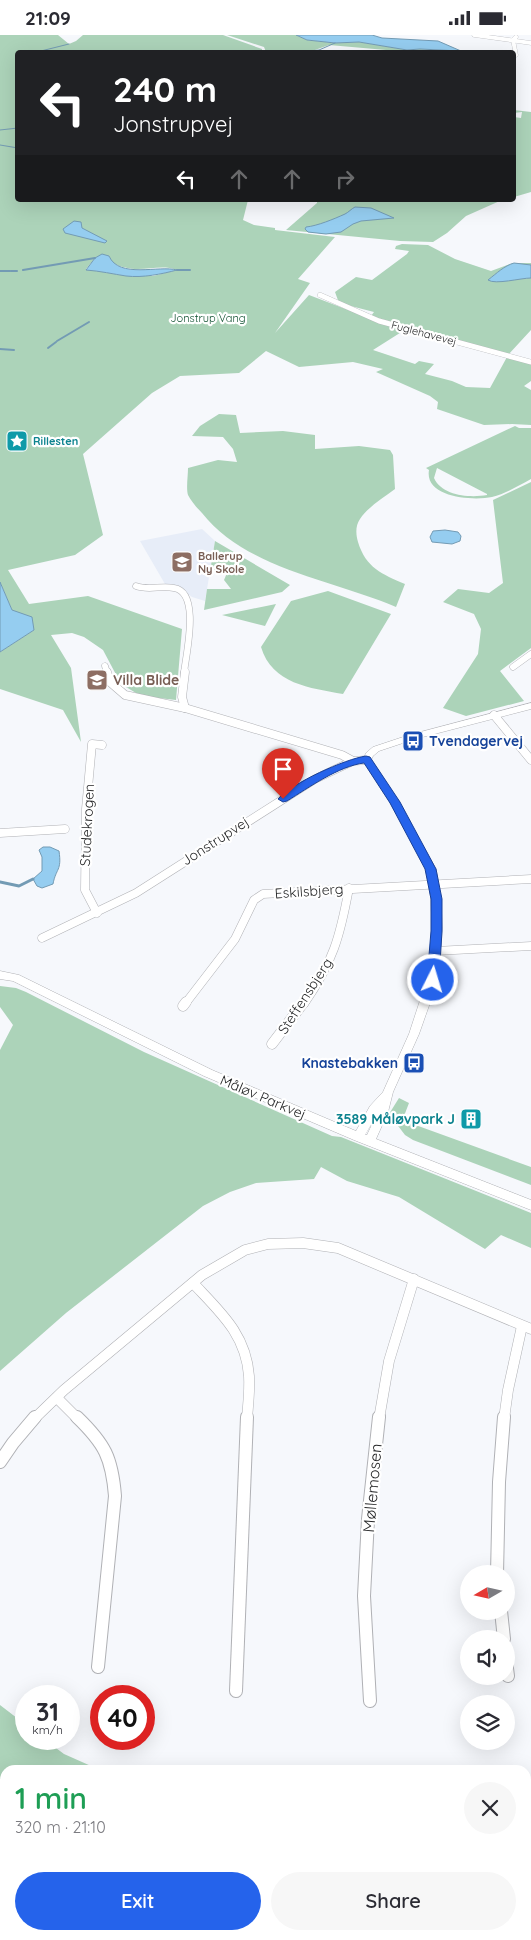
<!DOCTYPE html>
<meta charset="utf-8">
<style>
:root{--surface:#fff;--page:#f7f7f7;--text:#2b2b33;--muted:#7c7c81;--accent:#2563eb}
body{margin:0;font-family:Quicksand,sans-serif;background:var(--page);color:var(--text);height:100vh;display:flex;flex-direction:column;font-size:19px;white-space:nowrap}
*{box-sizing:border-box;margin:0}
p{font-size:16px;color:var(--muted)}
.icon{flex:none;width:28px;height:28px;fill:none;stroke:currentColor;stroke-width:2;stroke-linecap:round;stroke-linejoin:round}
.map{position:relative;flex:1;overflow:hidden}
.panel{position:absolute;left:0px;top:1730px;width:531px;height:175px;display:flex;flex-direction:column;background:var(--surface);border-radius:15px 15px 0 0;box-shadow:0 5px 20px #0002}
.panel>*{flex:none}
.banner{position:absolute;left:15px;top:15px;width:501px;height:152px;border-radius:5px;box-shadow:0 5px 20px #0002;background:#202124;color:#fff;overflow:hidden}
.needle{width:32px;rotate:261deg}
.controls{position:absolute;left:460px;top:1530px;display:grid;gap:10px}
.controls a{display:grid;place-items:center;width:55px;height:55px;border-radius:50%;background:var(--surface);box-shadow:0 5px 20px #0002;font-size:25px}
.speed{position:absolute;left:15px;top:1650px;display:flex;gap:10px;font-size:25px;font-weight:700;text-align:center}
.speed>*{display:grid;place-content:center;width:65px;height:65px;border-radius:50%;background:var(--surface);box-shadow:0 5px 20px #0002;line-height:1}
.speed small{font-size:12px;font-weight:400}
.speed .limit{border:8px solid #d22;background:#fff;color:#111}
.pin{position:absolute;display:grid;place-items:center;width:42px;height:42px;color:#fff;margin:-51px -21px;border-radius:50% 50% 50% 0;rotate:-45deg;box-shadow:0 0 5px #0007}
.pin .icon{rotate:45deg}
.me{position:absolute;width:55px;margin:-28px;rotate:5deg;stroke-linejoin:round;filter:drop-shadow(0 0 4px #0008)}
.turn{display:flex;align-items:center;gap:18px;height:105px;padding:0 15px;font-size:22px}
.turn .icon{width:65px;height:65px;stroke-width:2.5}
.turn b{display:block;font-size:35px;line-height:42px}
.lanes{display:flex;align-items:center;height:48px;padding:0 15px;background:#0003;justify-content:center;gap:25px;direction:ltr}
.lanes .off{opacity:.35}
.round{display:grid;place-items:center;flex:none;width:52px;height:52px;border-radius:26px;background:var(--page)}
.head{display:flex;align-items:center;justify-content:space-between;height:85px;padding:0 15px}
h1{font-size:30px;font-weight:600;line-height:38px;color:#1e9e55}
.action{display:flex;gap:10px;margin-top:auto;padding:10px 15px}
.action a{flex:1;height:58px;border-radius:30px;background:var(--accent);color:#fff;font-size:20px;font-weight:600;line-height:58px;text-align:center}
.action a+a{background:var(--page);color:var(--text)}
.status{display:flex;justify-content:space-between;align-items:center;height:35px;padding:0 25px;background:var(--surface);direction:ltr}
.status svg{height:14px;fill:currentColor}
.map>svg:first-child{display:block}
</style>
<div class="status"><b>21:09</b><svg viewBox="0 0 49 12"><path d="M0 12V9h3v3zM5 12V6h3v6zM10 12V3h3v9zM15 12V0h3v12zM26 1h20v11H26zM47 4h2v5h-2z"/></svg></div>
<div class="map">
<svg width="531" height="1905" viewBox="0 0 531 1905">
<rect width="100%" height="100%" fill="#f6f8fc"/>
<polygon fill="#e7edf8" points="202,494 215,506 205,566 192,562 180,553 165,549 140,506"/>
<g fill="#acd3b9" fill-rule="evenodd">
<path d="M0,0h58l11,9 7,-3 7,-6h140l39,14v3l-244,1v147h230l-5,20 11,5 21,3v2l60,7 -37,42 12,4 -35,50 34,-38 94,36 -30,19 42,14 4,-3 15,3 -9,10 27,7 14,6 24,1 17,-31 24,6v18l-7,5 7,4v35l-19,-1 -28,1 -47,-16 1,-7 -8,-6 -54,-24 7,-3 -30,-7 -54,5 -33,-16 -27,22 -59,3 -28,17 -69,61 20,81 -28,20 -67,15 21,34 59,-8 94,33 -6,71 -35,-4 -20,-12 -18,-34 -19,-13 -12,-4 -21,2 20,33 10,74 -18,-32 -63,-21v-37l34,-22 -22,-20 -12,-28zM109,221l2,6c27,15 45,0 66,8l-24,6h-26l-41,-7 9,-11z"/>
<polygon points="227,0 296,0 307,5 334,8 359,7 407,15 420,14 457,17 409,17 329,10 312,16 266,17 264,12"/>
<polygon points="514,75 531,77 531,157 514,162 514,82 521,83 522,77 514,78"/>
<polygon points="317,165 346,167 348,165 502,165 466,181 447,198 433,207 400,206 286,195 317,168"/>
<polygon points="402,209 428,210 455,224 491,236 513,228 531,228 531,295 508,320 371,281 374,277 339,268 335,257 356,242 372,245 407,219 409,216 395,214 396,211"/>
<path d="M219,379l17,1 4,18 43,-2 32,4v14l44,-3 31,4 3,5 2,34c-12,9 -27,18 -35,30 -5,7 -4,16 -2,23 8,26 24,32 47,42l-9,23c-63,-27 -150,-38 -194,-94 -5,-5 -11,-12 -14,-18 -2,-7 0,-19 0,-27l30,-8 19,2 -4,-13 -10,-12 -31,-1 8,-10z"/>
<path d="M515,391l4,2h12v51c-13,7 -26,15 -39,18 -18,4 -68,1 -63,-27l-3,-2zM437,433l50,26v1c-17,3 -45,1 -53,-17z"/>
<polygon points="531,447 531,613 500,636 524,666 466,681 443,673 478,619 481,594 474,579 443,567 458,554 489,558 503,548 493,465"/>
<polygon points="215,506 290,550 282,557 204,575 207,554 231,554 224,545 227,538 210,536"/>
<path d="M328,556l63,23 -48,80c-33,-6 -71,-10 -82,-47l30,-46z"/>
<polygon points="276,569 265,591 222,580"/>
<polygon points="0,951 16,953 26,957 144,1017 332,1101 341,1102 531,1178 531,1213 501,1200 485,1214 399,1162 347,1146 321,1132 314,1144 256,1148 230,1157 203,1171 66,1278 0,1336 0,1015 13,990 0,972"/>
<polygon points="399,1063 409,1068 404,1081 410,1088 531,1132 531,1150 413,1105 405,1100 389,1079"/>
<polygon points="0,1670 26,1690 26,1704 44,1704 64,1719 100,1735 5,1735 5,1900 264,1900 265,1905 0,1905"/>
</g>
<g fill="#95cdf0" stroke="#739bb4">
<polygon points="296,0 372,0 382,3 438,6 461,16 420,14 407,15 359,7 335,8 307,5"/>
<path d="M355,172l16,1 23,10 -33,3 -8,3 -12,8 -15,2 -18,-2 -3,-3 1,-2c11,-1 28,-8 39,-13 4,-2 6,-5 10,-7z"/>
<polygon points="74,186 81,187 82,193 107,206 105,208 65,198 63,194"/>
<path d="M102,219l7,2c10,23 50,9 68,14 -15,4 -34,8 -51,6 -13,-2 -26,-5 -40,-6l9,-12z"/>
<path d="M514,228l17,2v13c-10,0 -36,7 -43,2 9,-7 16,-14 26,-17z"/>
<polygon points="445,495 458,497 461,501 460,506 452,509 432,507 430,502 433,496"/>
<polygon points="0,547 12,575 32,582 34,595 0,617"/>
<path d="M43,812h7l9,4c3,20 -3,17 -6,33l-11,4 -5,-2 -4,-7 9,-8v-14l-3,-7z"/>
</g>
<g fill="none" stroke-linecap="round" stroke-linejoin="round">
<g stroke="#739bb4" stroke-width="1">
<polyline points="41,16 69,9"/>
<polyline points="290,18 319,15 335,8"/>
<polyline points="0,95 18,93"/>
<polyline points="0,110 18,113"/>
</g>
<g stroke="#739bb4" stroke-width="2">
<polyline points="23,235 95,223"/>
<polyline points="177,235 190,235"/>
<polyline points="0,236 10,236"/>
<polyline points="11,236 17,236"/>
<polyline points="57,306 89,287"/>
<polyline points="48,313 56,307"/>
<polyline points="0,314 14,315"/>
</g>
<polyline stroke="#739bb4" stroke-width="3" points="0,847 19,851 33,844"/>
<g stroke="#b0b1b5" stroke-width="4.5">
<g id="minor-far5">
<polyline points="474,0 531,8"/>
<polyline points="516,2 513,5 516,20"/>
</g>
</g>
<g stroke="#b0b1b5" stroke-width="5.5">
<polyline id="minor-far4" points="320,260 379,286 531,327"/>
</g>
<g stroke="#b0b1b5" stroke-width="7">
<g id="minor-far3">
<path d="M136,551c13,5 25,-1 38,2 27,4 12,66 10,85"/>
<polyline points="105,631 107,638"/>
<polyline points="513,632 531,619"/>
</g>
</g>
<g stroke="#b0b1b5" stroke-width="9">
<g id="minor-far2">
<polyline points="107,637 110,647 125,660 185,673 342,720 353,726"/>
<polyline points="185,637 182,662 185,673"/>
<polyline points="494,680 531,725"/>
<polyline points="0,798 65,794"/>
<polyline points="97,878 85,855 86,774 92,709 102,710"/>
<polyline points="42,903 136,858 315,744 353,726 367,725"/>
<polyline points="436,916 531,911"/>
<polyline points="185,969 235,904 254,865 263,859 531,844"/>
<path d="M304,969c29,-42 36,-67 45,-116"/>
</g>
</g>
<g stroke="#b0b1b5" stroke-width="11">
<g id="minor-far1">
<polyline points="183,971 186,967"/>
<polyline points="272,1009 304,967"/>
<path d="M193,1248c27,29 53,51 56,93 1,14 -1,29 -2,43"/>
<polyline points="57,1363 78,1384"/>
<polyline points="34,1384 64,1355 202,1240 245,1215 268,1209 303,1208 338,1213 531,1294"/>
<polyline points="379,1384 389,1326 414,1244"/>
<polyline points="504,1384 508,1355 522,1291"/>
</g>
</g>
<g stroke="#b0b1b5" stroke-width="14">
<g id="minor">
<path d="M77,1382c28,27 35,41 38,79l-17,171"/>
<polyline points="0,1427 13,1408 35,1382"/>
<polyline points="497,1539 499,1447 504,1382"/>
<polyline points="501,1576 504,1604"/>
<polyline points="506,1626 508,1641"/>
<polyline points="236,1656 247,1382"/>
<polyline points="370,1666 364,1561 368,1484 379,1382"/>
<polyline points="526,1866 531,1865"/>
</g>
</g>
<g stroke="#b0b1b5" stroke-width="1">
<path id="tertiary" d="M531,668v6l-116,30 -36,12 -6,5 -2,4 27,42 38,67 5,30 1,29 -2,42 -3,13 -18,51 -26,58 -5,20 -12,27 155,61v10l-177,-70 -150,-64 -191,-95 -13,-2v-8l19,4 193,95 144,61 14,-25 13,-14 26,-58 21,-64 2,-42 -1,-29 -5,-30 -36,-67 -27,-42 3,-7 7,-6 36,-12zM377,1079l-10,21h-2z"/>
</g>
<use href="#minor-far5" stroke="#fff" stroke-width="4"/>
<use href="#minor-far4" stroke="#fff" stroke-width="5"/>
<use href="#minor-far3" stroke="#fff" stroke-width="6"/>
<use href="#minor-far2" stroke="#fff" stroke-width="8"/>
<use href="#minor-far1" stroke="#fff" stroke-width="10"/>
<use href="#minor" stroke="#fff" stroke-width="12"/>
<use href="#tertiary" fill="#fff" fill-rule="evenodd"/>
</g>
<path fill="#2563eb" stroke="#184099" d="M366,721l4,1 30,45 36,67 6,30v32l-3,49 -6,4 -6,-4 4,-49v-32l-6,-30 -35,-66 -26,-40c-25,3 -56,25 -77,38l-4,1 -5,-3c14,-16 67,-40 88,-43z"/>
<defs>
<g id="sight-square" transform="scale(1.125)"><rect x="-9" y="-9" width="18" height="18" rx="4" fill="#0f9aa8" stroke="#fff"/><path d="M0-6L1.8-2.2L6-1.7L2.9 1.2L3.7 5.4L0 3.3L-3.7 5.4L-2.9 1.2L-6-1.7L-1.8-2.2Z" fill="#fff"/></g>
<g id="school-square" transform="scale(1.125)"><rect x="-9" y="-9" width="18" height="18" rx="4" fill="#8d6e63" stroke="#fff"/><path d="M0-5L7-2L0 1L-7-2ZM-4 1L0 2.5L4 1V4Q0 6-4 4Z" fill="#fff"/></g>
<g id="bus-square" transform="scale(1.125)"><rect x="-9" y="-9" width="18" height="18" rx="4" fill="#1a4fb4" stroke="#fff"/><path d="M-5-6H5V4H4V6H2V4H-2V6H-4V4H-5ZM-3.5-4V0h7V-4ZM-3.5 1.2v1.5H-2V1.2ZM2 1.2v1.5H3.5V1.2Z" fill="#fff"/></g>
<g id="building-square" transform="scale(1.125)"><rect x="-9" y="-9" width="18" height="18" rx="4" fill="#0f9aa8" stroke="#fff"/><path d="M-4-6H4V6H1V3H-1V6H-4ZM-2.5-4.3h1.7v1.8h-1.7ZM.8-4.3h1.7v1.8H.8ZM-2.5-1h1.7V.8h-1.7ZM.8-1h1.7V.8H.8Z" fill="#fff"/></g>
</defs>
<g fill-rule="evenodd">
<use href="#sight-square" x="17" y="406"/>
<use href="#school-square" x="182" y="527"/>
<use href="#school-square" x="97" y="645"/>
<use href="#bus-square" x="413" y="706"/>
<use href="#bus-square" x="414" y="1028"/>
<use href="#building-square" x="471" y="1084"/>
</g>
<g text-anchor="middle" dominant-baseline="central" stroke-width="4.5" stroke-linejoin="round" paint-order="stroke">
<g font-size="11" fill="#105131" stroke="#fff">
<text x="208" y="283">Jonstrup Vang</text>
</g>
<g font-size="11" fill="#252627" stroke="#fff">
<text transform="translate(424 298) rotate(15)">Fuglehavevej</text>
</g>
<g font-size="11" font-weight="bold" fill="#0d838f" stroke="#fff" text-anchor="start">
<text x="33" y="406">Rillesten</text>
</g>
<g font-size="11" font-weight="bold" fill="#785e54" stroke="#fff" text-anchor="start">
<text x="198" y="521">Ballerup<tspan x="198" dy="13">Ny Skole</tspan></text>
</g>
<g font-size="14" font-weight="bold" fill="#785e54" stroke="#fff" text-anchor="start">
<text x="113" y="645">Villa Blide</text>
</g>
<g font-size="14" font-weight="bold" fill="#164399" stroke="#fff" text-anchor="start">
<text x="429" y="706">Tvendagervej</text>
<text x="398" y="1028" text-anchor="end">Knastebakken</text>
</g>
<g font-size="14" fill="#252627" stroke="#fff">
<text transform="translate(87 790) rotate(-87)">Studekrogen</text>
<text transform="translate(215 806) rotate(-33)">Jonstrupvej</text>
<text transform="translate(309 856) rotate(-4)">Eskilsbjerg</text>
<text transform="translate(305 961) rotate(-57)">Steffensbjerg</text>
<text transform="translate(263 1062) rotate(23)">Måløv Parkvej</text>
</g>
<g font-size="14" font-weight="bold" fill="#0d838f" stroke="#fff" text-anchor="end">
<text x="455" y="1084">3589 Måløvpark J</text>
</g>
<g font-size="16" fill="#252627" stroke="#fff">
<text transform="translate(372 1453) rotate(-85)">Møllemosen</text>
</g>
</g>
</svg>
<div class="controls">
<a><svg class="needle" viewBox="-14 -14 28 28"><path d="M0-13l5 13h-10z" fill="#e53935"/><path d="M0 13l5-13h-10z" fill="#7c7c81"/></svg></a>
<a><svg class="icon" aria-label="sound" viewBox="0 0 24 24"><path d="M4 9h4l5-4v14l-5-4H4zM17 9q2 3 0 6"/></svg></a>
<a><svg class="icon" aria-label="layers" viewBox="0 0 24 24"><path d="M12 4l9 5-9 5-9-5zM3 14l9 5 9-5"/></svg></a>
</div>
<div class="speed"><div>31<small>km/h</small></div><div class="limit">40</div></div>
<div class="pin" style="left:283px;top:764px;background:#d93025"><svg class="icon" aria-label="arrive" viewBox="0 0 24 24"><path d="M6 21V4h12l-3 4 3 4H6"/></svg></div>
<svg class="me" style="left:433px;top:945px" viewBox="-20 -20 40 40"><circle r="17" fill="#2563eb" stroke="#fff" stroke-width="3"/><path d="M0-11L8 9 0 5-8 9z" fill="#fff"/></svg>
<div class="banner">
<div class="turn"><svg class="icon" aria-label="left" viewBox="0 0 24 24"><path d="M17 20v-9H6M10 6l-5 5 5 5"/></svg><div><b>240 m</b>Jonstrupvej</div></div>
<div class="lanes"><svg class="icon" aria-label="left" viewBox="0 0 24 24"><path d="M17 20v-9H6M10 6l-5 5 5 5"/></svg><svg class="icon off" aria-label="ahead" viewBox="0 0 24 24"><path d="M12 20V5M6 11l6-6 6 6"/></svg><svg class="icon off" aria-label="ahead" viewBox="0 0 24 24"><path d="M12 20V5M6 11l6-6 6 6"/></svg><svg class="icon off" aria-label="right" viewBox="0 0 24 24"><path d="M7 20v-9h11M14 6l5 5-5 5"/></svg></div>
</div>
<section class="panel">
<div class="head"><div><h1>1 min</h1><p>320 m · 21:10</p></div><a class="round"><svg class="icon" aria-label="close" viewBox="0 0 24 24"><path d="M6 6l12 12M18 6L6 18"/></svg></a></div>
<div class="action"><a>Exit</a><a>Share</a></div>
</section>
</div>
